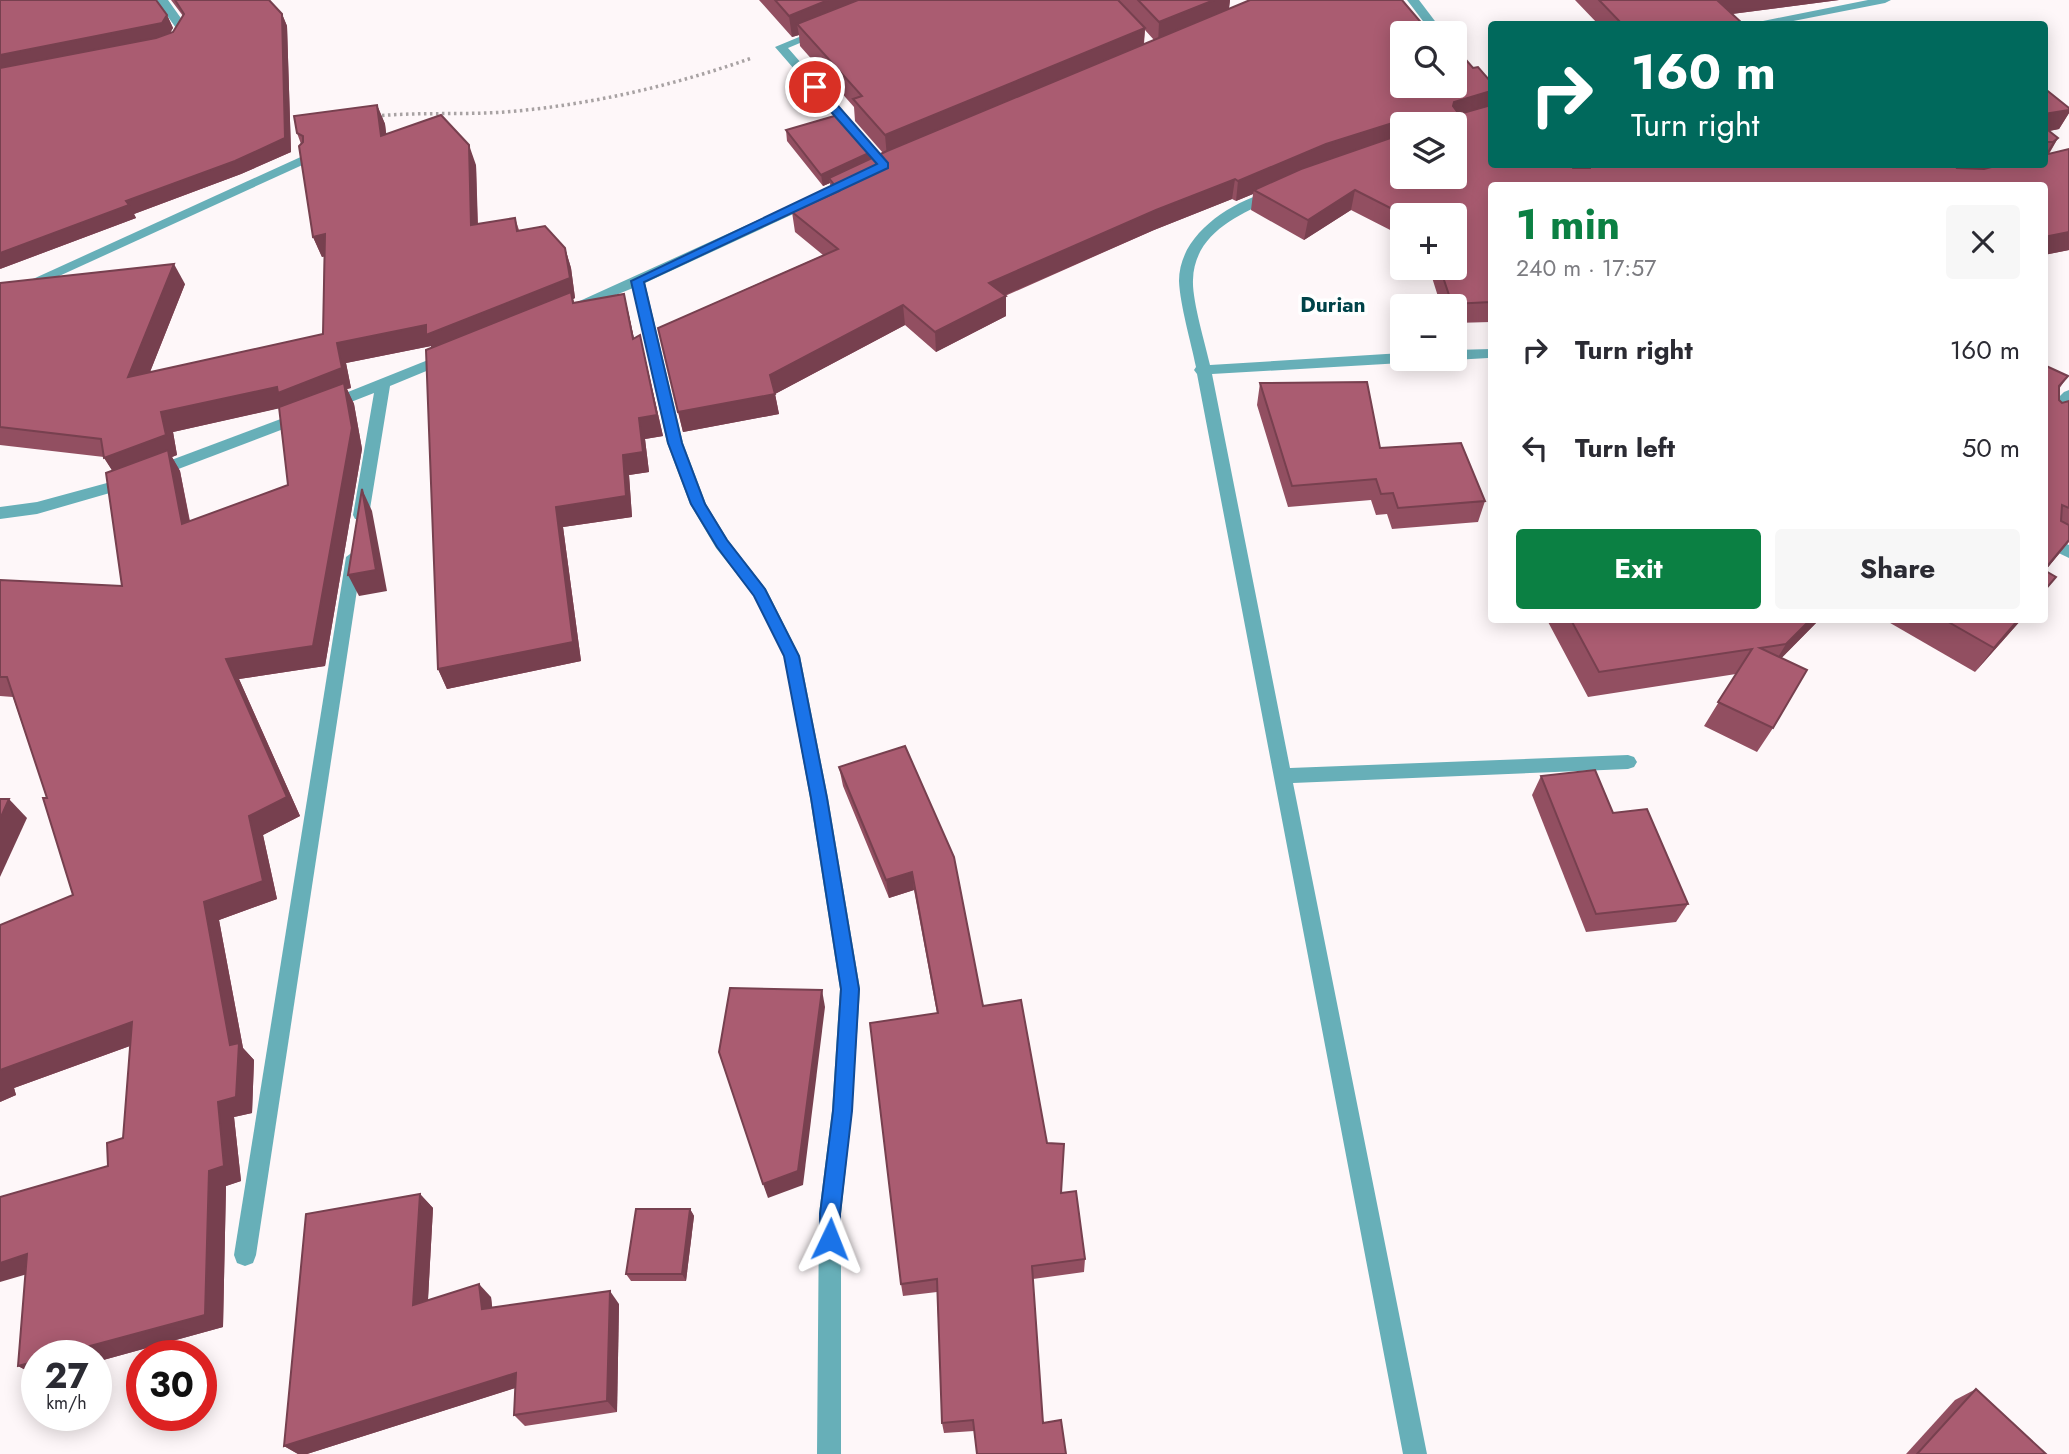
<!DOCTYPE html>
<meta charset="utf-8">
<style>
:root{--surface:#fff;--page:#f7f7f7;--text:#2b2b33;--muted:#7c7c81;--accent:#0b8043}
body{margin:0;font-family:Jost,sans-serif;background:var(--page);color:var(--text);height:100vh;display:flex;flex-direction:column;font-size:26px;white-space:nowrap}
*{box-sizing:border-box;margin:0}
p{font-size:23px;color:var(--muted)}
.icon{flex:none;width:38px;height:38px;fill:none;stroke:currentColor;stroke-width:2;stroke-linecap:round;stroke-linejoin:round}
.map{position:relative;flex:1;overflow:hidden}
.sheet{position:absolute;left:1488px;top:182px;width:560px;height:441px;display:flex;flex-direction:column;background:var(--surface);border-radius:7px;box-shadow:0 4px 18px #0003}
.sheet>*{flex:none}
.hud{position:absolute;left:1488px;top:21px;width:560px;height:147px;border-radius:7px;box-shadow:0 4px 18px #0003;background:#00695c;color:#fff;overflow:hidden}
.controls{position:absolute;left:1390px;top:21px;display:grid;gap:14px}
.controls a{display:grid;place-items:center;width:77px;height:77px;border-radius:7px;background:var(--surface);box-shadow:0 4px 18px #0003;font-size:35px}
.speed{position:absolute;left:21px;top:1340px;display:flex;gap:14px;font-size:35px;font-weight:700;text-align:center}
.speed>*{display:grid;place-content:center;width:91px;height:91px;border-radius:50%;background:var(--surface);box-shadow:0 4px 18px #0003;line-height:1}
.speed small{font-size:18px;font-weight:400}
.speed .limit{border:10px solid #d22;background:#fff;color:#111}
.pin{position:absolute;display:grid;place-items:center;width:60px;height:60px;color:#fff;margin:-30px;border:4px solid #fff;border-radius:50%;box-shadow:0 2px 7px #0007}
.me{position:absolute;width:77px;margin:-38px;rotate:2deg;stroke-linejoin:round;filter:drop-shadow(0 0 5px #0008)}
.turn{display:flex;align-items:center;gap:24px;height:147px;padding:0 28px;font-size:32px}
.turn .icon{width:91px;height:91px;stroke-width:2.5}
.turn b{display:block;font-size:49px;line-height:60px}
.round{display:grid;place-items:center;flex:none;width:74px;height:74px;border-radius:7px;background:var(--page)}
.headline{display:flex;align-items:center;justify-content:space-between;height:119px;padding:0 28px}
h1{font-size:42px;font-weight:700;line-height:52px;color:var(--accent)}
.button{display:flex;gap:14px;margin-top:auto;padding:14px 28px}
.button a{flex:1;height:80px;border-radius:7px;background:var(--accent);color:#fff;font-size:28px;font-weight:700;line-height:80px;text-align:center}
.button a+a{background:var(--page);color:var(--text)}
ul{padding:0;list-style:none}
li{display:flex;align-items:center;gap:21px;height:98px;padding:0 28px}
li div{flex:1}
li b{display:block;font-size:26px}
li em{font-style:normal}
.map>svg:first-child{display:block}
</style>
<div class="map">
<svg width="2069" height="1454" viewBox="0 0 2069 1454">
<rect width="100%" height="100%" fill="#fef7f9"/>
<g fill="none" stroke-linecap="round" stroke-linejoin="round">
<path stroke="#a8a2a3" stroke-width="3.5" stroke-dasharray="2.5 3.5" stroke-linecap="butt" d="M376,116c43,-4 86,-1 129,-4 85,-7 167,-26 247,-54"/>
<g fill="#67afb8" fill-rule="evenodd">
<polygon points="156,0 168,0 188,28 178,42 168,40 176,28"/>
<polygon points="1407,0 1419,0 1444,33 1432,33"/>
<polygon points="1868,0 1891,0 1885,3 1778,24 1757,24 1763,21"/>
<polygon points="816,30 826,32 788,48 888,162 888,168 880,168 775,47"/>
<polygon points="305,155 309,156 309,162 0,303 0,294"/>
<polygon points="853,177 859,181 858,184 645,283 683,443 706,504 728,540 766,589 800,656 828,798 860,989 852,1111 841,1214 841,1454 817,1454 819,1214 832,1111 840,989 810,798 784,656 754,596 716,548 690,504 667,443 633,288 574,312 564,312 562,309"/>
<path d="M1271,191l6,4 -1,3c-36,16 -82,35 -83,82 -1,20 12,63 17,85l192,-12v6h7l-7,4 -190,11 78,394 338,-13 6,2 3,5 -3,5 -6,2 -335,14 134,671h-24l-206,-1080 -3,-4 2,-3c-5,-25 -16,-62 -17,-86 0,-47 52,-79 92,-90z"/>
<polygon points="1491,349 1491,357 1488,358 1454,360 1451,359 1454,359 1454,350"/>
<polygon points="448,352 455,357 453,360 390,386 369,515 367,519 355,519 353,515 374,393 328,411 321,406 323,402"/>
<polygon points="2069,390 2069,404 2049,425 2044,426 2044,412 2064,392"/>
<polygon points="302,411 307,412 309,416 307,420 160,476 150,476 147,472 150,468"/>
<polygon points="129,477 134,478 137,482 134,486 37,514 0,519 0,507 37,502"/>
<polygon points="2044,533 2069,545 2069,558 2044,546"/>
<polygon points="354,551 362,557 256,1255 253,1263 245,1266 237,1263 234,1255 346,557"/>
</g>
</g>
<g fill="#924f61" fill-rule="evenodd">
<polygon points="171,0 269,0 282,14 287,26 291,152 241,174 134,214 136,218 0,269 167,15 173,28 170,33 173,32 183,16"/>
<path d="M759,0h471l-1,9 21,-9h152l28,33h-28v53h52v-40l19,22 5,-1 13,15v82h553v-76l25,20v5l-10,16 -10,2 9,7 -9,16 20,-5v101l-25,5v-69h-553v136l-37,1v-17h-13l-12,-38h25v-53h-52v21l-51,-26 -47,30 -53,-30 2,-16 -17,7 -4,-2 -78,31 -149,66 1,20 -70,36 -31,-27 -130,69 4,20 -96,18 -25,-104 165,-73 -28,-23 -3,-20 39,-18 -1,-11 -7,3 -36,-45 -1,-11 52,-15 33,37v6l12,-5 -28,-32 -1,-14 -54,-61 -1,-11 -7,2zM1145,30l9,10 -10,4zM1402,124h52v53h-52z"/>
<polygon points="1575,0 1839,0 1732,14 1743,24 1598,24"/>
<path d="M377,105l8,19 1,11 90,30 2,59 37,-6 4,12 46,18 6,20 4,30 -2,1 1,4 50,-9 10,44 6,-3 23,101 -18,3 4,33 -20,3 3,42 -69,10 18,134 -134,28 -9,-20 -7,-321v-2l-85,17 5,25 -4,1 7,15 8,45 -37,217 -86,13 61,137 -37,19 14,64 -58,21 24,128 11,12 -2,53 -18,4 7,64 -15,5 -3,141 -127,35v-6h-59v20l-19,-10 90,-200 15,-28 7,-92 -116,42 2,7 -16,7 73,-207 -26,-97 -34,-101 -13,-1v-116l122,6 -10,-116 -8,-13 -104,-12v-162l185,1 -35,88 173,-38 1,-78 -2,1 -9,-20 -12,-93 -4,-11zM279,408l9,77 -98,36 -10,-50 -8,-14 5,-2 -4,-23z"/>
<polygon points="2044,365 2068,376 2059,389 2059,400 2062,403 2069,401 2069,542 2045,571"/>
<polygon points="1260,383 1380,448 1485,501 1478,522 1392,529 1387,514 1376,515 1371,500 1288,507 1257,405"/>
<polygon points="1547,620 1819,620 1781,658 1773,728 1757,752 1704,726 1736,674 1588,697"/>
<polygon points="1885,620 2021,620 1975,672"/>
<polygon points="905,746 983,1006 1047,1143 1061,1193 1085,1259 1084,1272 1033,1279 974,1431 944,1433 942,1423 937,1292 903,1296 901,1284 937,1013 914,890 889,898 843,786 839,767"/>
<polygon points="1541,776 1613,813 1688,904 1676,922 1586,932 1532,795"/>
<polygon points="420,1194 433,1208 428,1300 491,1297 492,1308 619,1304 617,1412 525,1426 514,1415 515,1388 307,1454 298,1454 284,1446"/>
<polygon points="690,1209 694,1216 686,1281 631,1281 626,1274"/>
<polygon points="1976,1389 2046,1454 1906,1454 1955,1400"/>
</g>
<g fill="#77404f">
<polygon points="828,0 884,0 797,24 799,35 792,37 789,16"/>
<polygon points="1214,0 1230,0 1228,15 1158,44 1159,22"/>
<polygon points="1714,0 1839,0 1708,17"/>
<polygon points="282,14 287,26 291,152 241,174 134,214 136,218 0,269 0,253 126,201"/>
<polygon points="167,15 173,28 168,36 0,69 0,55"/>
<polygon points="1145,28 1143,50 887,157 885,135"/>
<polygon points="1491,91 1491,107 1449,121 1454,102"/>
<polygon points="377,105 385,124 389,156 381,136"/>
<polygon points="2069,110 2069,113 2059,129 2044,132 2044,114"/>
<polygon points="1405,119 1404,124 1402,124 1402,136 1254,190 1253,194 1236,201 1238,181 1326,144"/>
<polygon points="2058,138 2046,158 2044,157 2053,142"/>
<polygon points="469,145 476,165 478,245 471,225"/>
<polygon points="871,152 872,163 829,178 830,183 823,186 821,175"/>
<polygon points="1957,164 2017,164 1947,183"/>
<polygon points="1235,179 1232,199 1154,230 989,302 989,283 1156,210"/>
<polygon points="1355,190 1351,210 1304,240 1308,220"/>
<polygon points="2069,232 2069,250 2044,255 2044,237"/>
<polygon points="325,234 333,255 322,257 313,237"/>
<polygon points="565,248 571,268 575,298 573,299 577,313 434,355 431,346 346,363 351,388 347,389 354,404 362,449 325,666 239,679 300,816 263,835 277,899 219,920 243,1048 254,1060 252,1113 234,1117 241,1181 226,1186 223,1327 96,1362 96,1356 53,1356 209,1171 218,1102 230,1045 204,902 249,816 226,659 313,646 285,407 173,432 177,455 172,457 180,471 194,545 117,478 104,458 161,412 337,343"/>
<polygon points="174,264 185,284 140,397 128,377"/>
<polygon points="624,294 629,315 638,359 633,339"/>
<polygon points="1006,296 1006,316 936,352 935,332"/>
<polygon points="903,305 905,325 775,394 779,414 683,432 678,412 770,375"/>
<polygon points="640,335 663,436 645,439 649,472 629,475 632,517 563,527 581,661 447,689 438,669 556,507 623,455 639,418"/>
<polygon points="362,489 372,511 387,591 359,596 348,575"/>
<polygon points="2069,541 2044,572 2044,570"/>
<polygon points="1810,620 1819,620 1771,669 1786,644"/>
<polygon points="2018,620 2021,620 1975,672 1994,648"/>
<polygon points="9,799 27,818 0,877 0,819"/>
<polygon points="912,872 914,890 889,898 886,880"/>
<polygon points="822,990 825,1007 803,1185 768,1198 763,1184"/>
<polygon points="132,1022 149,1039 14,1088 16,1095 0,1102 0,1070"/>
<polygon points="420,1194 433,1208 427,1317 413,1305"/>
<polygon points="690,1209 694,1216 686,1281 682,1274"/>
<polygon points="27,1254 48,1268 0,1282 0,1263"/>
<polygon points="479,1284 491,1297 494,1322 482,1309"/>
<polygon points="610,1291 619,1304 617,1412 607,1401"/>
<polygon points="37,1361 37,1376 18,1366"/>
<polygon points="516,1373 528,1384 307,1454 298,1454 284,1446"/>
</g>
<g fill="#aa5c71" stroke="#77404f" stroke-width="2">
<polygon points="0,0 156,0 167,15 162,23 0,55"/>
<polygon points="175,0 269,0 282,14 285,138 235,161 126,201 129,205 0,253 0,68 156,38 173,32 184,14"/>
<polygon points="775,0 828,0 789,16"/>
<polygon points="858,0 1118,0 1145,28 885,135 853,99 862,96 797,24"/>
<polygon points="1138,0 1214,0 1159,22"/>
<polygon points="1250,0 1402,0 1430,33 1402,33 1402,86 1454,86 1454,46 1473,68 1478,67 1491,82 1491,91 1454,102 1453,106 1459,114 1491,105 1491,164 1570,164 1573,168 1590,168 1590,164 1958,164 1957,168 1984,169 2003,164 2044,164 2044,155 2069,149 2069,232 2044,237 2044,186 1491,186 1491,302 1452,304 1440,268 1454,268 1454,215 1404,215 1355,190 1308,220 1254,190 1301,169 1402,134 1402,177 1454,177 1454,124 1408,124 1409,121 1405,119 1326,144 1238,181 1235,179 1156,210 989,283 1006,296 935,332 903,305 770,375 775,394 678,412 658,328 838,249 792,212 839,191 829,178 887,151"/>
<polygon points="1599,0 1717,0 1743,24 1622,24"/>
<polygon points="2044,88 2069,108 2069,110 2044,114"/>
<polygon points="377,105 381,136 441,115 469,145 471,225 515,218 517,231 545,226 565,248 570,278 426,335 426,325 337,343 342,368 278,393 277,387 161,412 166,435 104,458 101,439 0,427 0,283 174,264 128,377 323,334 325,234 313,237 299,146 303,142 303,136 297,133 294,116"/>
<polygon points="838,115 871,152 821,175 786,130"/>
<polygon points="2044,127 2058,138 2053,142 2044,142"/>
<polygon points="571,292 573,303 624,294 633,339 640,335 657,415 639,418 643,452 623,455 626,496 556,507 573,642 438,669 426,350"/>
<polygon points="2044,365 2068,376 2059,386 2059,400 2062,403 2069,401 2069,508 2062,505 2061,521 2069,525 2069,540 2044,570 2056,577 2044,591"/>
<polygon points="1367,382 1380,448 1461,443 1485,501 1398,508 1393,493 1381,494 1376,479 1292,486 1260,383"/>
<polygon points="344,383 352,428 313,646 226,659 287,797 249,816 263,881 204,902 230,1045 239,1043 236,1097 218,1102 224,1166 209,1171 205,1315 53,1356 37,1356 37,1361 18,1366 27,1254 0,1263 0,1197 108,1166 107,1143 123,1138 132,1022 0,1070 0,925 73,895 43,798 47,798 7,677 0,677 0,580 122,586 106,473 168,450 182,524 288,485 279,407"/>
<polygon points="362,489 376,570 348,575"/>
<polygon points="1571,620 1810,620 1786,644 1760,648 1807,670 1773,728 1718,702 1752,649 1599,672"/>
<polygon points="1945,620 2018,620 1994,648"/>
<polygon points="905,746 954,857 983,1006 1021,1000 1047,1143 1064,1144 1061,1193 1076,1191 1085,1259 1032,1266 1043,1423 1061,1420 1066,1454 977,1454 973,1420 942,1423 937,1279 901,1284 870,1023 938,1013 912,872 886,880 839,767"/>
<polygon points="1595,770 1613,813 1647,809 1688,904 1596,914 1541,776"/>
<polygon points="0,799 9,799 0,819"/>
<polygon points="730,988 822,990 798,1171 763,1184 719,1052"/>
<polygon points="420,1194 413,1305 479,1284 482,1309 610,1291 607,1401 514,1415 516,1373 284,1446 306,1214"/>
<polygon points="636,1209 690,1209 682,1274 626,1274"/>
<polygon points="1976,1389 2046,1454 1917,1454"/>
</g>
<polygon fill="#1a73e8" stroke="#114b97" stroke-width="2" points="811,84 819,84 888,163 888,168 644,282 682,443 705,504 727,540 765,589 799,656 827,798 859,989 852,1111 840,1214 840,1239 837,1246 830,1249 823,1246 820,1239 820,1214 833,1111 841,989 811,798 784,656 754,596 717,547 691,504 668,443 631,281 877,164 811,89"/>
<g text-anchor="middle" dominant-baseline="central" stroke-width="7" stroke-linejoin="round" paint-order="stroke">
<g font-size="21" font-weight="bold" fill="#004349" stroke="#fff">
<text x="1333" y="305">Durian</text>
</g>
</g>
</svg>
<div class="controls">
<a><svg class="icon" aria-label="search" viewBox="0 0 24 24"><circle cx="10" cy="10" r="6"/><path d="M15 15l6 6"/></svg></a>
<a><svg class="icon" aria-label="layers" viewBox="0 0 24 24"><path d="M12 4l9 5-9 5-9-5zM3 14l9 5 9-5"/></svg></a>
<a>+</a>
<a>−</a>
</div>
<div class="speed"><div>27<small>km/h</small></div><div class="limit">30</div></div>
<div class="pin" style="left:815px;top:87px;background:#d93025"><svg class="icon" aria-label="arrive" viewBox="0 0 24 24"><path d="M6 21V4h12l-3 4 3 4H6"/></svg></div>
<svg class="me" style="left:830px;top:1239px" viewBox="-20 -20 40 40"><path d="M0-17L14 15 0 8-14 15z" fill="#1a73e8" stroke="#fff" stroke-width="4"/></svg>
<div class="hud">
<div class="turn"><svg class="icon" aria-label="right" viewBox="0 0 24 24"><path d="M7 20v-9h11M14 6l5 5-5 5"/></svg><div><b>160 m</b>Turn right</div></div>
</div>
<section class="sheet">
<div class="headline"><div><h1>1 min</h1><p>240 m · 17:57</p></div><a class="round"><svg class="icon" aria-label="close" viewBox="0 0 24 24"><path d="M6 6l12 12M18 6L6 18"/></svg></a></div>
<ul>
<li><svg class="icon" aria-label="right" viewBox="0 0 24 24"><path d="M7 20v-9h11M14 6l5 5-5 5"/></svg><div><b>Turn right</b></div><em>160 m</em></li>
<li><svg class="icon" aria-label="left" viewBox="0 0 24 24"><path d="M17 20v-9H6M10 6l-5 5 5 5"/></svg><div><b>Turn left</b></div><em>50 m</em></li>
</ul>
<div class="button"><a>Exit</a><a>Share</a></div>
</section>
</div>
